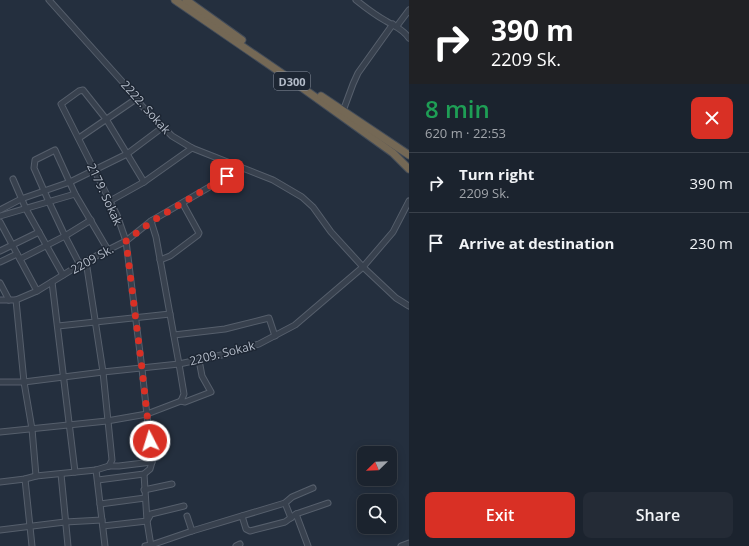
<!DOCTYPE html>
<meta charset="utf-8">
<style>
:root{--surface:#1b232e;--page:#242b36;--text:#f1f3f6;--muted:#a0a4aa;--line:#39404a;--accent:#d93025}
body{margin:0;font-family:"Open Sans",sans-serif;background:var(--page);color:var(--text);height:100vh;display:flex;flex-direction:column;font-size:15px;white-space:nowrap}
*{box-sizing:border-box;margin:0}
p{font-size:13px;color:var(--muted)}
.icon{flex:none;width:22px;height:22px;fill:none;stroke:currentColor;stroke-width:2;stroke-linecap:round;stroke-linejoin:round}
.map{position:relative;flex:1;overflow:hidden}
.side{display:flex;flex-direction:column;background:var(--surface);width:340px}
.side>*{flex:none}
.banner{background:#202124;color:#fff;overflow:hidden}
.needle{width:26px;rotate:247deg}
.fabs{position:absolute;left:357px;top:446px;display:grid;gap:8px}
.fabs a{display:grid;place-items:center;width:40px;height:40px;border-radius:8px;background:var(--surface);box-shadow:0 2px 10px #0003,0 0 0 1px var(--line);font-size:20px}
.pin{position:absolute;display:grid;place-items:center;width:34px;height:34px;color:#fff;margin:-17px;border-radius:8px;box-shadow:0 2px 6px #0006}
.me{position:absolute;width:44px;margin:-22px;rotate:355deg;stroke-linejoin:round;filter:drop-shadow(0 0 3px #0008)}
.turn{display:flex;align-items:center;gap:14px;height:84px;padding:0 16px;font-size:18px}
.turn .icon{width:52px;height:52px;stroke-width:2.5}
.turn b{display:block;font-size:28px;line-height:34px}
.round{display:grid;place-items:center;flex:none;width:42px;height:42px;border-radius:8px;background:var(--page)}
.overview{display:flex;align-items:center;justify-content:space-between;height:68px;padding:0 16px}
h1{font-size:24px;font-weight:600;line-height:30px;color:#1e9e55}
.button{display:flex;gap:8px;margin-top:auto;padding:8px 16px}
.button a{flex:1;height:46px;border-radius:8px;background:var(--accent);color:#fff;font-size:16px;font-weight:600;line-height:46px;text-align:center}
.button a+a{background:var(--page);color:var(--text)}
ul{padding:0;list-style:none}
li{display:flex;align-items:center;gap:12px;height:60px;padding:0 16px;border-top:1px solid var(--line)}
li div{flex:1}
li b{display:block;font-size:15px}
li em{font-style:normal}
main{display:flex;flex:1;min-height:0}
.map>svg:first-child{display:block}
</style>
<main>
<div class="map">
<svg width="409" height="546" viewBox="0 0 409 546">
<rect width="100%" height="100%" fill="#242f3e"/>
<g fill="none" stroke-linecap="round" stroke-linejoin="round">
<g stroke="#565f6c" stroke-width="7">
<g id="minor">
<polyline points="49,0 128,88 142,106 172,136 192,148 273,180 302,197 313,207 331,232 363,267 396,298 409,306"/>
<path d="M356,0c10,8 19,15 30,21 8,5 17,8 23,17"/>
<polyline points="397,26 409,10"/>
<polyline points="343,111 353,84 358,73 393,24"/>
<polyline points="79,138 136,99"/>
<polyline points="13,179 26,209 63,275"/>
<polyline points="110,201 144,182"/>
<polyline points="0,210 21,199 70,182 127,154 163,127"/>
<polyline points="0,216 75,194"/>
<polyline points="151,221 156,237 179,364 184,394 181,401"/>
<polyline points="0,222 37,291"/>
<polyline points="0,251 39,232"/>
<polyline points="20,259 65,236 91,220"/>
<polyline points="160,260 170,256 198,235 199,233 183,204"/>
<polyline points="86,261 103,372 112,460 109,466"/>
<polyline points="0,262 17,254"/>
<polyline points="80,265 65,236 49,202 34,168 35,160 55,150 75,194 108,250"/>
<polyline points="52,282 75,472"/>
<polyline points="0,283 9,300"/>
<polyline points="0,300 16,300 37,291 86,261 126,241 151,221 218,182 240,167"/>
<polyline points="16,300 24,382 32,429 36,476"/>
<polyline points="58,326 170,314"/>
<polyline points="174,335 225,329 269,318 275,336"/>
<polyline points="0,382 24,382 103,372 179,364 226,354 259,344 295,325 363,267 393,232 409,201"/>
<polyline points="0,432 107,421 147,414 181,401 185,402 211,392 202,376 199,360"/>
<polyline points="96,470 105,546"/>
<polyline points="61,474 68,546"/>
<polyline points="144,474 147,521 151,546"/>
<polyline points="25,479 32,546"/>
<polyline points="98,480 144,474 150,469 152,462 142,369 126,241 117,215 61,104 79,91 83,90 106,119 144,182 192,148"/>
<polyline points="0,482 25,479 36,476 96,470 109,466 119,466 152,462"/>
<polyline points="144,490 172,484"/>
<polyline points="285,503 291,518"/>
<polyline points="100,504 145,498"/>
<polyline points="296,514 328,503"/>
<polyline points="187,516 192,531"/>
<polyline points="242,516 246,529 250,531 285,522 296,514 308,546"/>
<polyline points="103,526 147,521 151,514 184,506"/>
<polyline points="0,530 65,522 102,520"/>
<polyline points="145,546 151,545 192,531 285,503 292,497 313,488"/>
<polyline points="236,546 240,544"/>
<polyline points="401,546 409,543"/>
</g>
</g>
<g stroke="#434c59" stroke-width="9">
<g id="highway">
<polyline points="175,0 290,79 393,153 409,169"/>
<polyline points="186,0 242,40"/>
<polyline points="321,96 409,155"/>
</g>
</g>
<use href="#minor" stroke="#38414e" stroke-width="5"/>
<use href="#highway" stroke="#746855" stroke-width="7"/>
</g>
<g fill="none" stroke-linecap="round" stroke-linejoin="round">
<polyline stroke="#d93025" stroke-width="7" stroke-dasharray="0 12.6" points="150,441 142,369 126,241 151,222 174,208 227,176"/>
</g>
<g text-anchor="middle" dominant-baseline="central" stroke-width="3" stroke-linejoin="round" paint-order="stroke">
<rect fill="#1d2633" stroke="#878f9c" stroke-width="1" x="274" y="72" width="36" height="18" rx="3"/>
<g font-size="11" font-weight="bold" fill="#b4bcc9">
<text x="292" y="81">D300</text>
</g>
<g font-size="12" fill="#b4bcc9" stroke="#1d2633">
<text transform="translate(146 107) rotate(48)">2222. Sokak</text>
<text transform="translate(105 194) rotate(65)">2179. Sokak</text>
<text transform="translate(92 259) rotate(-29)">2209 Sk.</text>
<text transform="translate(222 353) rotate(-14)">2209. Sokak</text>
</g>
</g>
</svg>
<div class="fabs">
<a><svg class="needle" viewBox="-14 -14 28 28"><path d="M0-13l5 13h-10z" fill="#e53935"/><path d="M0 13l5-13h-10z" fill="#a0a4aa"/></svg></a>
<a><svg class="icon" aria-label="search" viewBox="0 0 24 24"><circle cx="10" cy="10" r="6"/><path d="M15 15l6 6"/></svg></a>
</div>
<div class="pin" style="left:227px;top:176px;background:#d93025"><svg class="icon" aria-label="arrive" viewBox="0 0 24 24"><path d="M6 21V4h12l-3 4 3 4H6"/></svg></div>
<svg class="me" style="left:150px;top:441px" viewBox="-20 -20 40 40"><circle r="17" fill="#d93025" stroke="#fff" stroke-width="3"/><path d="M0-11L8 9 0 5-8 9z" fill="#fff"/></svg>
</div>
<section class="side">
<div class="banner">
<div class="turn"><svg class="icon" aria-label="right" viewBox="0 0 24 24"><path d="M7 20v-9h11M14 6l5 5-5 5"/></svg><div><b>390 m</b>2209 Sk.</div></div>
</div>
<div class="overview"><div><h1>8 min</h1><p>620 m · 22:53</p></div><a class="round" style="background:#d93025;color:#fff"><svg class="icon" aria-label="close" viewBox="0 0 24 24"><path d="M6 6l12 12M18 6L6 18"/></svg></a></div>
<ul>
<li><svg class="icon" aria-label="right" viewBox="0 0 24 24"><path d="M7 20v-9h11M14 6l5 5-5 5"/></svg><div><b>Turn right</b><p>2209 Sk.</p></div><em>390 m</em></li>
<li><svg class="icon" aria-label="arrive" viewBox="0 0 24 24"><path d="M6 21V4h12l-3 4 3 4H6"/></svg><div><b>Arrive at destination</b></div><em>230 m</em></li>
</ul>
<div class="button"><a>Exit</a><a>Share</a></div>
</section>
</main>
